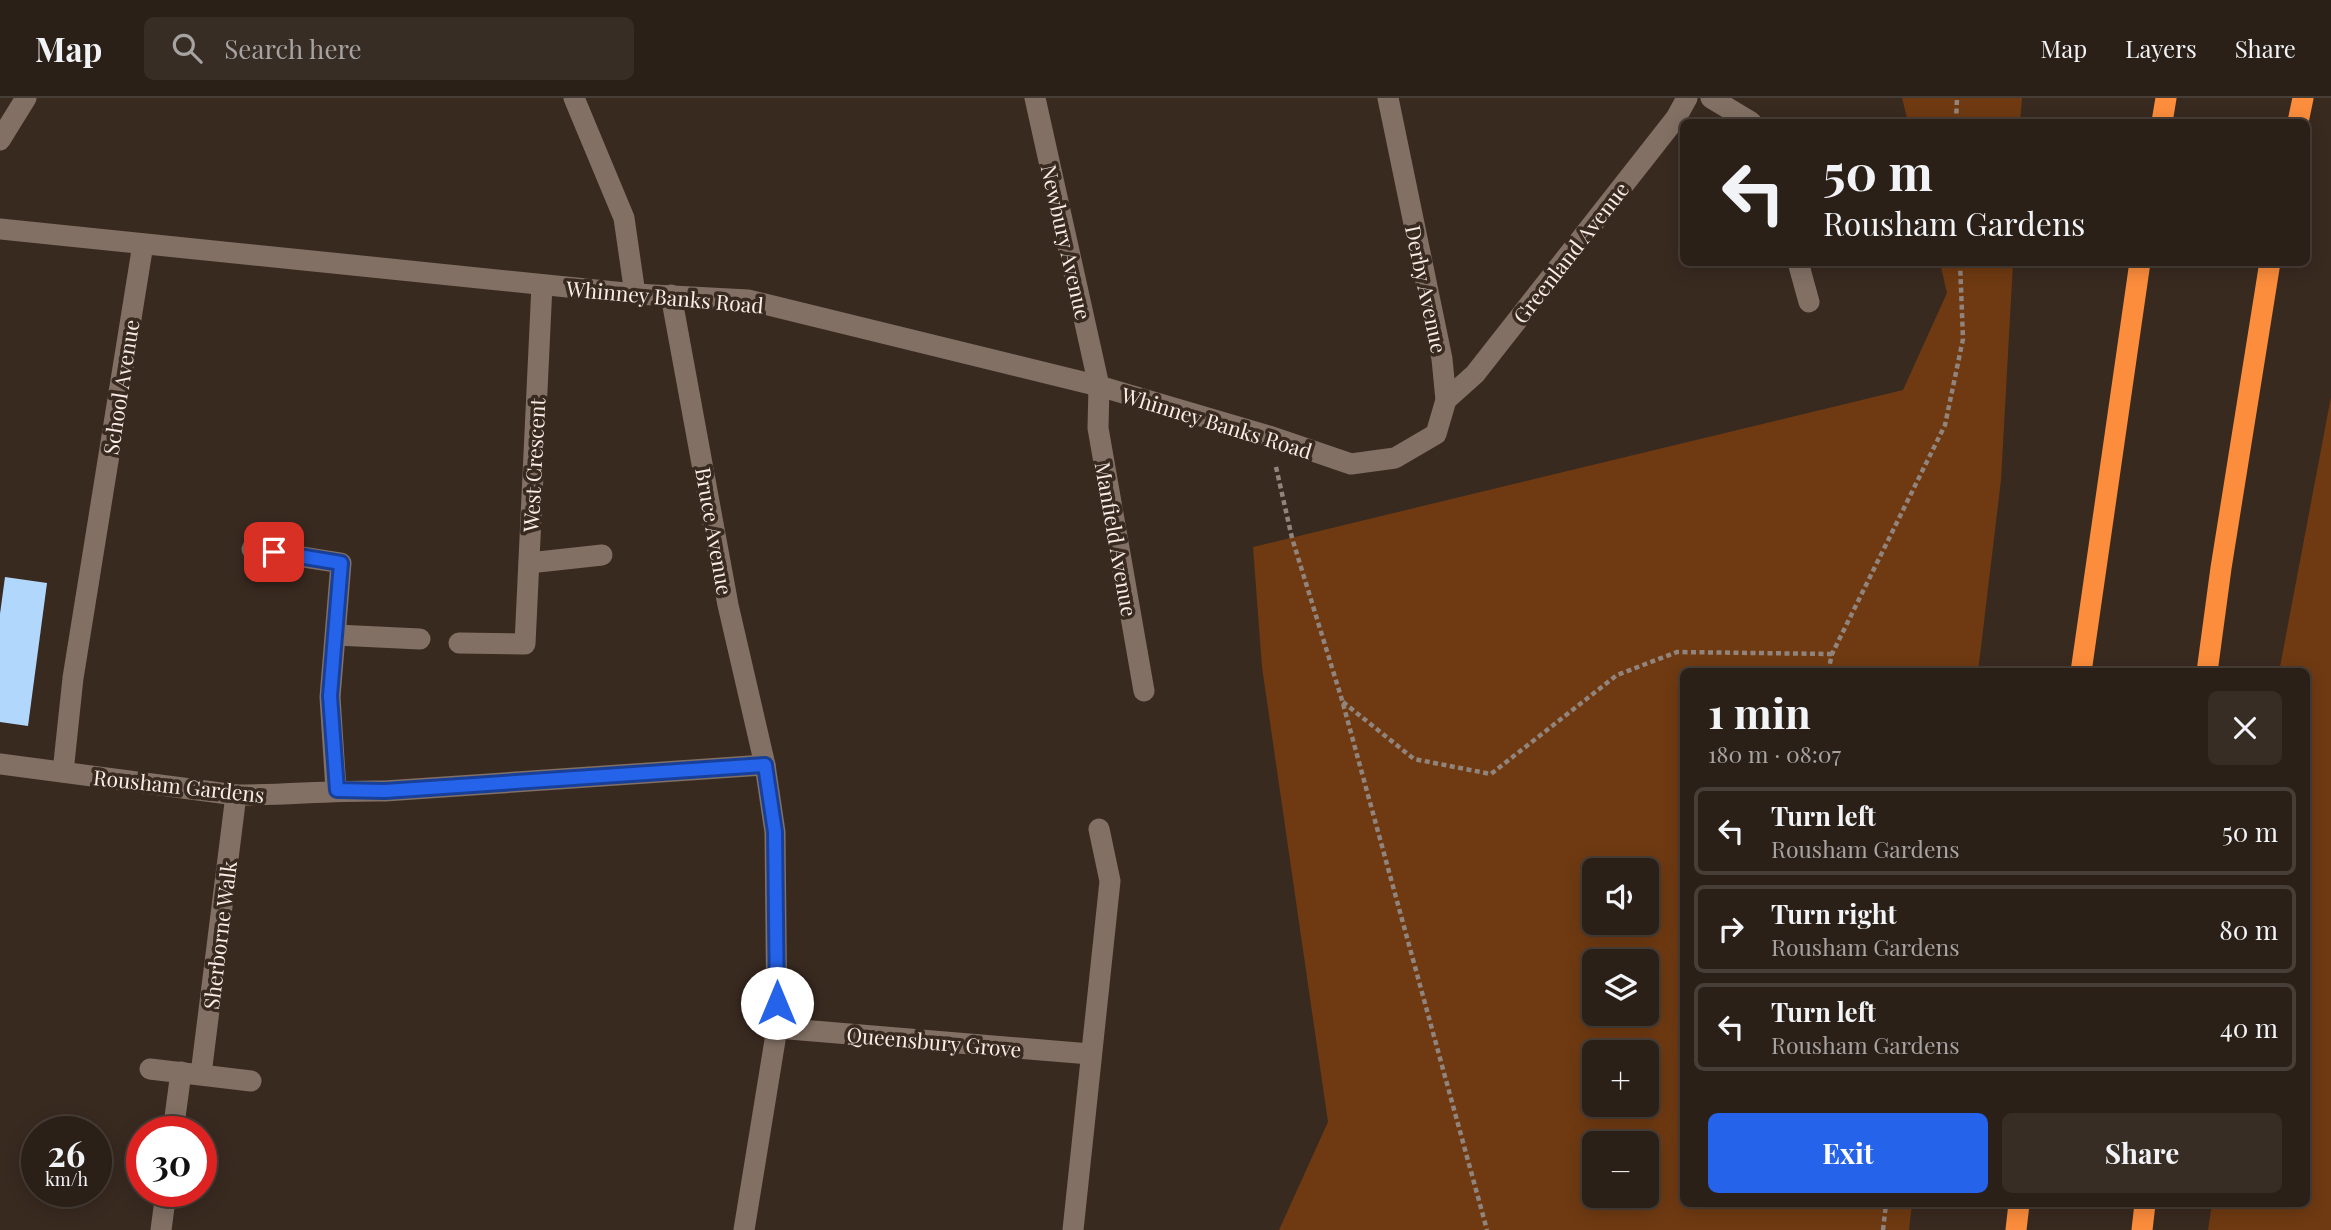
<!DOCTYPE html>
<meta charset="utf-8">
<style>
:root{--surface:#2b2018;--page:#372d25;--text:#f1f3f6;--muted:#a6a3a2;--line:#473e37;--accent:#2563eb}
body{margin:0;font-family:"Playfair Display",serif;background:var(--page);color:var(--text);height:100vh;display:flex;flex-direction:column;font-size:26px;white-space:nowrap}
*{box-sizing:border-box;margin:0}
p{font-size:23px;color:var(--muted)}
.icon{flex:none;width:38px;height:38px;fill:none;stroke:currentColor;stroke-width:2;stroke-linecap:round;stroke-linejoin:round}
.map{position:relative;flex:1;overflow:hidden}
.details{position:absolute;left:1680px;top:570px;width:630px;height:539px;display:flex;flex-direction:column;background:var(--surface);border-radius:10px;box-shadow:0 4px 18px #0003,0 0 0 2px var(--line)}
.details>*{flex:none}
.guide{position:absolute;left:1680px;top:21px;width:630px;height:147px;border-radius:10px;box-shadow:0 4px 18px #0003,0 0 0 2px var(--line);background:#2b2018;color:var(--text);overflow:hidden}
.buttons{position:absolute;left:1582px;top:760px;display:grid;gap:14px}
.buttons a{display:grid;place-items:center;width:77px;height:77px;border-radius:10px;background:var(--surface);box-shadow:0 4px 18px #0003,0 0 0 2px var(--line);font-size:35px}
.speed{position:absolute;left:21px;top:1018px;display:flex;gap:14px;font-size:35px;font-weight:700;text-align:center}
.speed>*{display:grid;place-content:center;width:91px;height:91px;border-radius:50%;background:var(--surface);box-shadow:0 4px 18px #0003,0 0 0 2px var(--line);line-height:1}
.speed small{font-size:18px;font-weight:400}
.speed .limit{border:10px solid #d22;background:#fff;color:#111}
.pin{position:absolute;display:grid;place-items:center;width:60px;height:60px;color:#fff;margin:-30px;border-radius:14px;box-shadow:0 4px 10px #0006}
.me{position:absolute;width:77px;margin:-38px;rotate:0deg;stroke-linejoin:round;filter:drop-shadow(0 0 5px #0008)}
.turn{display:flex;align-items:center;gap:24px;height:147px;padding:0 28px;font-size:32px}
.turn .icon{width:91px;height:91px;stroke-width:2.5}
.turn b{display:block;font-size:49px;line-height:60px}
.round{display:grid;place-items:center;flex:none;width:74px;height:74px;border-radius:10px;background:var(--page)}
.headline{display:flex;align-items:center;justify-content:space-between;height:119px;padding:0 28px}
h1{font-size:42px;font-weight:700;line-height:52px}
.primary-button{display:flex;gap:14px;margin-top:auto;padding:14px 28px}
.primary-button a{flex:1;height:80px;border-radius:10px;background:var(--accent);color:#fff;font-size:28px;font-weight:700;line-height:80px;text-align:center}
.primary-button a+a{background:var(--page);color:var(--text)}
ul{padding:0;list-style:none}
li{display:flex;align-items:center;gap:21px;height:88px;margin:0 14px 10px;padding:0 14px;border:4px solid var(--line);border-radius:10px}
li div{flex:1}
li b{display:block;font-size:26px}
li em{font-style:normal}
header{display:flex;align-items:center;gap:42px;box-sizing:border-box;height:98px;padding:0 35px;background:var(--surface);border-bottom:2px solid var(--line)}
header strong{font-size:33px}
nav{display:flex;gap:38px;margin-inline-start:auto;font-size:24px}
.search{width:490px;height:63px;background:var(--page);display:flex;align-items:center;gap:18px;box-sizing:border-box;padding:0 24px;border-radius:10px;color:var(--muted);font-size:26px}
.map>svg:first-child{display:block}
</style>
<header>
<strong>Map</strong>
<div class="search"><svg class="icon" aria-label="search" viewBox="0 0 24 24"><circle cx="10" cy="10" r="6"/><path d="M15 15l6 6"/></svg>Search here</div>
<nav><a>Map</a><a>Layers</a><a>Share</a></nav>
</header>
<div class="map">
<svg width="2331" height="1132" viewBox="0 0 2331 1132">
<rect width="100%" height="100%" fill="#392a20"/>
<g fill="#6f3a12" fill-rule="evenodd">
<polygon points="1902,0 2022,0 2020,24 1908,24"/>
<path d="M1940,165h73l-12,217 -23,192h-294v532h228l-3,26h-630l49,-108 -66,-455 -9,-120 650,-157 44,-97zM1594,772h53v52h-53zM1594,863h53v52h-53zM1594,954h53v52h-53zM1594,1045h53v52h-53z"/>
<polygon points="2331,299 2331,1132 2208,1132 2212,1106 2306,1106 2306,574 2279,574"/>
</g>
<polygon fill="#b1d7fc" points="5,479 47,485 28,628 0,624 0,516"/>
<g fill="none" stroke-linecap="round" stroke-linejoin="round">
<g stroke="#91847c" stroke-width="4.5" stroke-dasharray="5 3.5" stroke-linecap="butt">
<polyline points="1956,24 1957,0"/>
<polyline points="1276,369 1292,440 1342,602 1487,1132"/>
<polyline points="1828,574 1832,556 1945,327 1963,241 1960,164"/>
<polyline points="1343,604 1414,661 1491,676 1617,577 1677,554 1832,556"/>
<polyline points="1883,1132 1886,1106"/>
</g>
<g stroke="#827064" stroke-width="21">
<polyline points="574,0 624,120 635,196"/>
<polyline points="1035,0 1099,288 1098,330 1144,593"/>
<polyline points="1711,0 1751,24"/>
<polyline points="0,42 26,0"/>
<polyline points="0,131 635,196 748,202 1099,288 1269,338 1351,366 1395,360 1436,336 1446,302 1442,261 1388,0"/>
<polyline points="1798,164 1809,204"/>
<polyline points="671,197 728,507 765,667 775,734 777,930 744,1132"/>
<polyline points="1446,302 1475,276 1676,20 1687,0"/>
<polyline points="252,451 341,465 330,599 336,692"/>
<polyline points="529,465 602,457"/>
<polyline points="336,537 420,541"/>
<polyline points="459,545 525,546 542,187"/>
<path d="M0,666l236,31c50,0 99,-5 149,-4l380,-26"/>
<polyline points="63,674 73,580 143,146"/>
<polyline points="777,930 1090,956"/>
<polyline points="150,971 251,983"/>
<polyline points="201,976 236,697"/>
<polyline points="173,1034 181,974"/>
<polyline points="161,1132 166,1094"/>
<polyline points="1073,1132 1110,783 1099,731"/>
</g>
<g stroke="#fc8d3c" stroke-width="21">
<polyline points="2162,24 2166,0"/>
<polyline points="2298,24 2303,0"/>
<polyline points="2081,574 2140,164"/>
<polyline points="2207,574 2221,470 2270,164"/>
<polyline points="2016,1132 2019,1106"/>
<polyline points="2142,1132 2145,1106"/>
</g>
</g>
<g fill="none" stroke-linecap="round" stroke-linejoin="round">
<g stroke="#184099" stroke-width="18">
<polyline id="route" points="274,454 341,465 330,598 337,692 385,693 765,667 775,734 777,905"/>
</g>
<use href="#route" stroke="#2563eb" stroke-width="12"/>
</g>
<g text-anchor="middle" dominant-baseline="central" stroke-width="7" stroke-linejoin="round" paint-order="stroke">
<g font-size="21" fill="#f7ece6" stroke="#392a20">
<text transform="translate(1067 144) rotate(77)">Newbury Avenue</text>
<text transform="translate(1570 154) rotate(-52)">Greenland Avenue</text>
<text transform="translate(1427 191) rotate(78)">Derby Avenue</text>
<text transform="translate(665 198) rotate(5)">Whinney Banks Road</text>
<text transform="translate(120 289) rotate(-81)">School Avenue</text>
<text transform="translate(1217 324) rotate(17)">Whinney Banks Road</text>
<text transform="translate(533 367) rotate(-87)">West Crescent</text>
<text transform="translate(715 433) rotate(80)">Bruce Avenue</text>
<text transform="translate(1117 441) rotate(80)">Manfield Avenue</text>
<text transform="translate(179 687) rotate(6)">Rousham Gardens</text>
<text transform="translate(219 837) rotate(-83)">Sherborne Walk</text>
<text transform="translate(934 943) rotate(5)">Queensbury Grove</text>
</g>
</g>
</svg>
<div class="buttons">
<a><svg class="icon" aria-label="sound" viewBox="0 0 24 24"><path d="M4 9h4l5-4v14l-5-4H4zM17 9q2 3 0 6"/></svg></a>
<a><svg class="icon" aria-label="layers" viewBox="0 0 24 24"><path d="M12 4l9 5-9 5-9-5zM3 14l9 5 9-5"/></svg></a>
<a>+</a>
<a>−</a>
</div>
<div class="speed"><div>26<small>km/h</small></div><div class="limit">30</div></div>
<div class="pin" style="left:274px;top:454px;background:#d93025"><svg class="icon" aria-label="arrive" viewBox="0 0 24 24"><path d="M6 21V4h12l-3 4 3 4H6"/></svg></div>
<svg class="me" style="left:777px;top:905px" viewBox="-20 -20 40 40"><circle r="19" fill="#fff"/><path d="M0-13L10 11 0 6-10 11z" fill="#2563eb"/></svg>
<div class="guide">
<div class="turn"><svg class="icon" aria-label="left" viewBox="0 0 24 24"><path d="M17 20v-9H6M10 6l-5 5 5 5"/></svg><div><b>50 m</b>Rousham Gardens</div></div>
</div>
<section class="details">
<div class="headline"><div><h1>1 min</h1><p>180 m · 08:07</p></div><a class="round"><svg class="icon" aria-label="close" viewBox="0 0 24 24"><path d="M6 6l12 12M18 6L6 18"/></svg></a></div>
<ul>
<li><svg class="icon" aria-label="left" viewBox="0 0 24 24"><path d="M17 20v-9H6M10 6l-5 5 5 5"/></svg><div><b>Turn left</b><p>Rousham Gardens</p></div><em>50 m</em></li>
<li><svg class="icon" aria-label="right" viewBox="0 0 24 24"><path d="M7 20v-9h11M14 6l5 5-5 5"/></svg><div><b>Turn right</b><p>Rousham Gardens</p></div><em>80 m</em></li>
<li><svg class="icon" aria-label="left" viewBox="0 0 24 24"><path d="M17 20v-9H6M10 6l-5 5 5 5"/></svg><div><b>Turn left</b><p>Rousham Gardens</p></div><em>40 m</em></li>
</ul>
<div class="primary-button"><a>Exit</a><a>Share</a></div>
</section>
</div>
